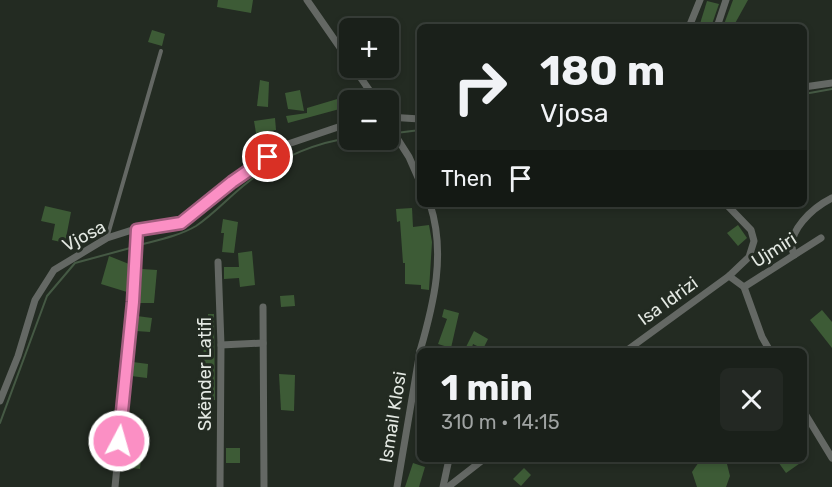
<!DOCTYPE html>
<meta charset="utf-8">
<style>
:root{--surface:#1a201a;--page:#232823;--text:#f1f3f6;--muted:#9fa3a2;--line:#383e39}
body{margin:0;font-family:Rubik,sans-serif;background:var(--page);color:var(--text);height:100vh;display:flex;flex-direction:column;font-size:22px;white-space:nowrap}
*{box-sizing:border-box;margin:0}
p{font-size:20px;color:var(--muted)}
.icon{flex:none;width:33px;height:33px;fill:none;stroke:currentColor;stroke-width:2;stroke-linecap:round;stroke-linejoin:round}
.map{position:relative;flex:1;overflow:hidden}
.sheet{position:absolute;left:417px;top:348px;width:390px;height:114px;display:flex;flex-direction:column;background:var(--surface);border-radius:9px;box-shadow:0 3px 9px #0003,0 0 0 2px var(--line)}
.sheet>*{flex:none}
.hud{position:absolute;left:417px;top:24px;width:390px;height:183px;border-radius:9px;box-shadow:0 3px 9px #0003,0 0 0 2px var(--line);background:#1a201a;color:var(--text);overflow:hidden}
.tools{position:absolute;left:339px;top:18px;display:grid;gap:12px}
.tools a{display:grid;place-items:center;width:60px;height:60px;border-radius:9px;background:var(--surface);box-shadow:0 3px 9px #0003,0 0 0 2px var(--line);font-size:30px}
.pin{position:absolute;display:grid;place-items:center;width:51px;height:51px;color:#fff;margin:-26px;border:3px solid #fff;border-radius:50%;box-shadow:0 2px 6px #0007}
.me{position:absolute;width:66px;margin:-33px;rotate:6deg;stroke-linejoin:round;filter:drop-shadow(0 0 4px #0008)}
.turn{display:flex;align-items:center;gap:21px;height:126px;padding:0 24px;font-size:27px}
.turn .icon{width:78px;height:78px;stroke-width:2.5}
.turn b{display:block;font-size:42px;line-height:51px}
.then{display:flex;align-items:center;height:57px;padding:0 24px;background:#0003;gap:12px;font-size:22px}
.round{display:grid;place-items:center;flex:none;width:63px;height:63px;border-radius:9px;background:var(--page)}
.overview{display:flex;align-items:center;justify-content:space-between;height:102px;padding:0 24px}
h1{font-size:36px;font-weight:700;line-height:45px}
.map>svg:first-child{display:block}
</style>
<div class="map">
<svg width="832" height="487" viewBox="0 0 832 487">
<rect width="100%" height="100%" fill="#232b22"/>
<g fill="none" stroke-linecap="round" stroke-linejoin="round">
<g stroke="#455944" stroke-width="2">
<polyline points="804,94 832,89"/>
<polyline points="396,133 420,130"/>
<path d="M139,245c19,-5 40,-9 57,-19 21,-14 39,-36 60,-50 26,-19 62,-34 94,-38"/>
<polyline points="0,423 47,296 75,263 134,247"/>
</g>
</g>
<g fill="#3d5b36">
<polygon points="218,0 253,0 251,13 217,7"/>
<polygon points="733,0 748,0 733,27 723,27"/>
<polygon points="707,1 719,4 711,27 699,27"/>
<polygon points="152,30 165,34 162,46 148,42"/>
<polygon points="260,80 269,82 268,107 257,106"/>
<polygon points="300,90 304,111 288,109 285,93"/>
<polygon points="344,97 347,107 288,123 286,116 307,113 307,108"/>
<polygon points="275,118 276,130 256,133 254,121"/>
<polygon points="45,206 71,212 65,243 52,240 55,224 41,221"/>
<polygon points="412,208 413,227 429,225 432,242 429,290 421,289 421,285 405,284 405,263 403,263 400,221 397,222 396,209"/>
<polygon points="223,219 238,222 234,253 222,252 224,233 221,233"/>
<polygon points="738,225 747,238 738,246 727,233"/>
<polygon points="252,251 255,285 240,287 239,278 224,279 224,267 239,267 238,253"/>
<polygon points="109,256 129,264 127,292 101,284"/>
<polygon points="142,269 157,270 154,303 140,303"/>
<polygon points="294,295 295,306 281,307 280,296"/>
<polygon points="444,309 459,313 451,348 438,344 447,319 442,317"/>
<polygon points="822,310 832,322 832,348 810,320"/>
<polygon points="208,314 214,314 215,400 201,400 204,343 207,343"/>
<polygon points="137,316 152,318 150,332 136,331"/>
<polygon points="474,331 488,339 483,349 473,344 471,351 464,351"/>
<polygon points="133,362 148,364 147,378 131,376"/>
<polygon points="279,374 295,375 294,411 281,410"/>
<polygon points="128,418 143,419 142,436 127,435"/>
<polygon points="124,448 142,450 140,469 123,467"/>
<rect x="226" y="448" width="14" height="15"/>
<polygon points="701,459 722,459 727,464 730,476 726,487 697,487 692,472"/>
<polygon points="776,459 806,459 786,473"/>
<polygon points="413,463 425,467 419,487 405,487"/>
<polygon points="524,468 531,475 521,486 513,479"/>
</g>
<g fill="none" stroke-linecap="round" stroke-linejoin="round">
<polyline stroke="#646864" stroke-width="4" points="107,238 161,51"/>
<g stroke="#646864" stroke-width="7">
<polyline points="307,0 350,62"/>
<polyline points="689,27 700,0"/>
<polyline points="717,27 726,0"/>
<polyline points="354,68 376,100"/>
<polyline points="804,87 832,83"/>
<polyline points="388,117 420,119"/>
<polyline points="388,124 409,157 420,182"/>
<path d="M794,255c-10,-23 20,-48 38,-57"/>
<polyline points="218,262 221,345 220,487"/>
<polyline points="729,276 744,287 762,337 770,351"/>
<polyline points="744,287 821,238"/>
<polyline points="263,307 264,487"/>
<polyline points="221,345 263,343"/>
<path d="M420,351c14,-48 26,-98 10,-147"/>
<polyline points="626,351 729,276 749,257 754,241 751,230 726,204"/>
<polyline points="0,401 18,356 35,300 54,270 107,238 129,231 181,223 232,182 285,145 350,123"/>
<polyline points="804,412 832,458"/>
<polyline points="115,487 133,301 137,230"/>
<polyline points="397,487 420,351"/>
<polyline points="443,487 449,459"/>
<polyline points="448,487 484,459"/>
</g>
</g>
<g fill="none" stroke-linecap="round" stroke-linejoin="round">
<g stroke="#a35d7f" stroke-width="15">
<polyline id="route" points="119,441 133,302 137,230 181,223 232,182 268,157"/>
</g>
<use href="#route" stroke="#fb8fc4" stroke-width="10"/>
</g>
<g text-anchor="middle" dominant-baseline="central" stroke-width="6" stroke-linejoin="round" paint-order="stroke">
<g font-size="18" fill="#e3e8e2" stroke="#232b22">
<text transform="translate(84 236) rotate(-28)">Vjosa</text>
<text transform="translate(774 250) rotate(-32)">Ujmiri</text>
<text transform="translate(668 301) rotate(-36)">Isa Idrizi</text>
<text transform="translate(205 374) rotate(-90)">Skënder Latifi</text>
<text transform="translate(393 417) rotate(-81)">Ismail Klosi</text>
</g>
</g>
</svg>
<div class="tools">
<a>+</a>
<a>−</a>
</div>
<div class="pin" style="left:268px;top:157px;background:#d93025"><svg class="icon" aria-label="arrive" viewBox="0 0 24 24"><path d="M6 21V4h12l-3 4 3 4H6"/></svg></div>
<svg class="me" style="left:119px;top:441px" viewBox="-20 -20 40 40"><circle r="17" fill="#fb8fc4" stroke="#fff" stroke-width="3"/><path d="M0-11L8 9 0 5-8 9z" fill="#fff"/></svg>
<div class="hud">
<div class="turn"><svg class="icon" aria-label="right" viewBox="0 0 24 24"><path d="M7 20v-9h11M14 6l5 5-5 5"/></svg><div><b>180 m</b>Vjosa</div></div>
<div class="then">Then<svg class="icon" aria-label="arrive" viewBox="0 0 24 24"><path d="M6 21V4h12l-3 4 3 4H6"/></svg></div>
</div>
<section class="sheet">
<div class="overview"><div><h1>1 min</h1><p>310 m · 14:15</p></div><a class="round"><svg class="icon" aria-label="close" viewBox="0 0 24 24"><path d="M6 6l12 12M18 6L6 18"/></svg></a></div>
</section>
</div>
